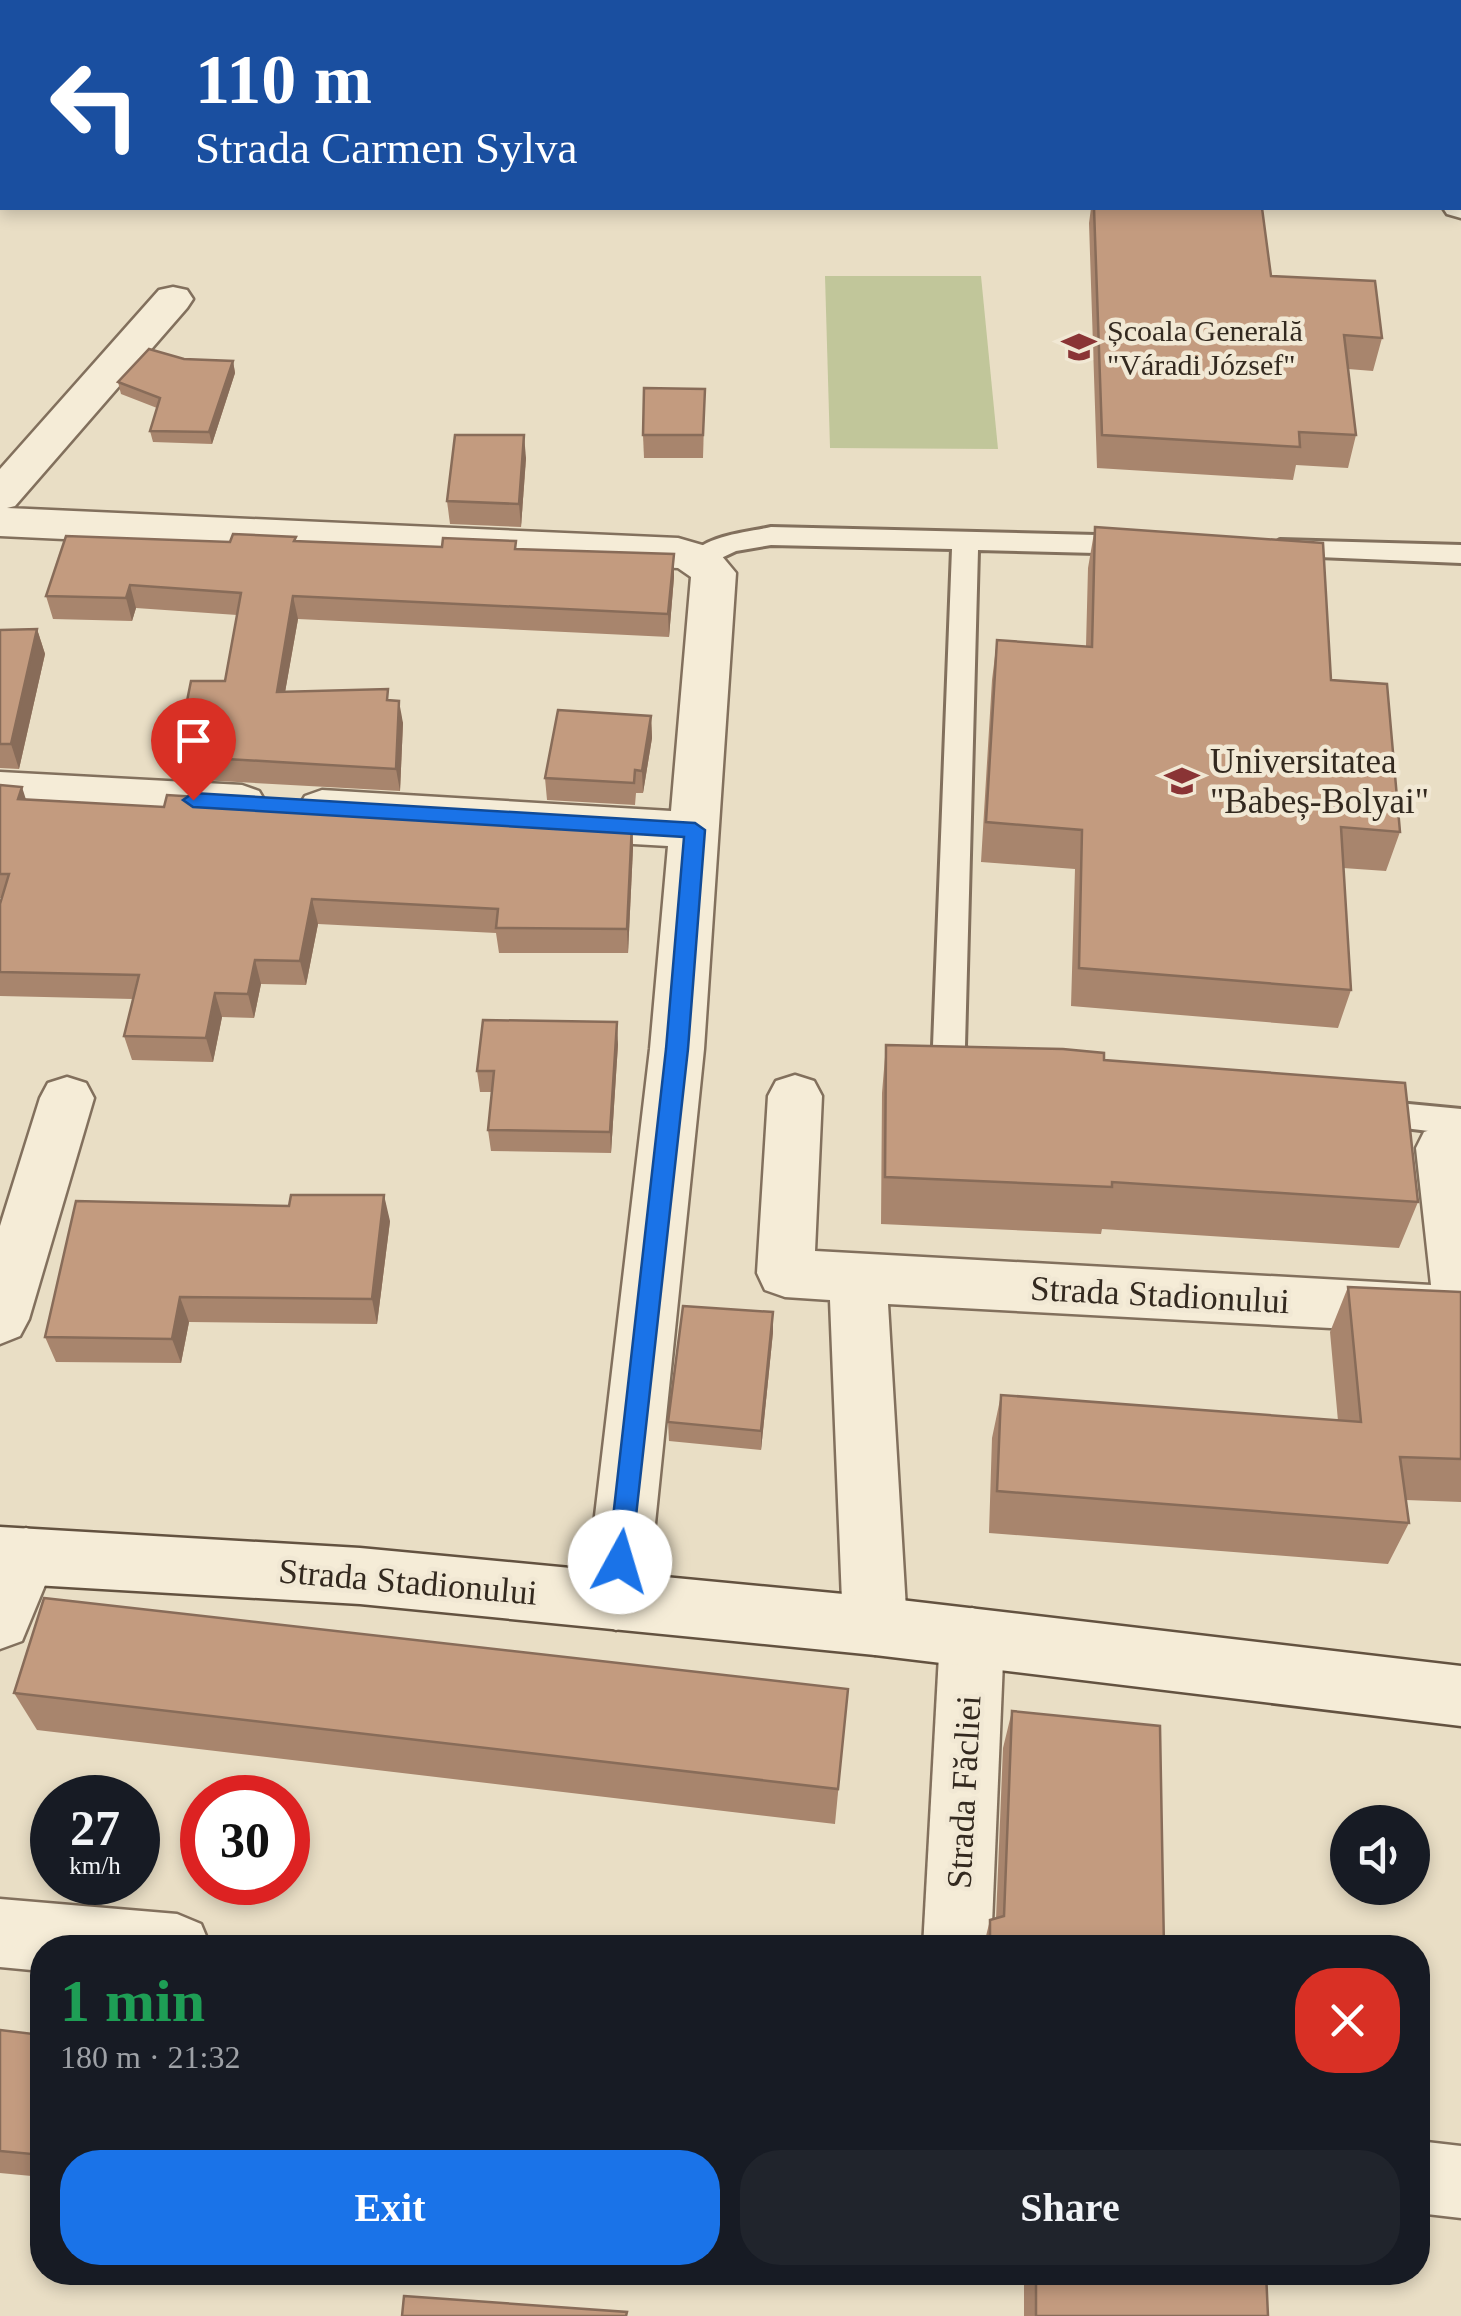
<!DOCTYPE html>
<meta charset="utf-8">
<style>
:root{--surface:#171b24;--page:#20242c;--text:#f1f3f6;--muted:#9ea1a6;--accent:#1a73e8}
body{margin:0;font-family:Georgia,serif;background:var(--page);color:var(--text);height:100vh;display:flex;flex-direction:column;font-size:38px;white-space:nowrap}
*{box-sizing:border-box;margin:0}
p{font-size:32px;color:var(--muted)}
.icon{flex:none;width:55px;height:55px;fill:none;stroke:currentColor;stroke-width:2;stroke-linecap:round;stroke-linejoin:round}
.map{position:relative;flex:1;overflow:hidden}
.details{position:absolute;left:30px;top:1935px;width:1400px;height:350px;display:flex;flex-direction:column;background:var(--surface);border-radius:40px;box-shadow:0 5px 15px #0003}
.details>*{flex:none}
.banner{position:absolute;left:0px;top:0px;width:1462px;height:210px;box-shadow:0 5px 15px #0003;background:#1a4fa0;color:#fff;overflow:hidden}
.controls{position:absolute;left:1330px;top:1805px;display:grid;gap:20px}
.controls a{display:grid;place-items:center;width:100px;height:100px;border-radius:50%;background:var(--surface);box-shadow:0 5px 15px #0003;font-size:50px}
.speed{position:absolute;left:30px;top:1775px;display:flex;gap:20px;font-size:50px;font-weight:700;text-align:center}
.speed>*{display:grid;place-content:center;width:130px;height:130px;border-radius:50%;background:var(--surface);box-shadow:0 5px 15px #0003;line-height:1}
.speed small{font-size:25px;font-weight:400}
.speed .limit{border:15px solid #d22;background:#fff;color:#111}
.pin{position:absolute;display:grid;place-items:center;width:85px;height:85px;color:#fff;margin:-102px -42px;border-radius:50% 50% 50% 0;rotate:-45deg;box-shadow:0 0 10px #0007}
.pin .icon{rotate:45deg}
.me{position:absolute;width:110px;margin:-55px;rotate:6deg;stroke-linejoin:round;filter:drop-shadow(0 0 8px #0008)}
.turn{display:flex;align-items:center;gap:35px;height:210px;padding:0 30px;font-size:45px}
.turn .icon{width:130px;height:130px;stroke-width:2.5}
.turn b{display:block;font-size:70px;line-height:85px}
.round{display:grid;place-items:center;flex:none;width:105px;height:105px;border-radius:40px;background:var(--page)}
.head{display:flex;align-items:center;justify-content:space-between;height:170px;padding:0 30px}
h1{font-size:60px;font-weight:800;line-height:75px;color:#1e9e55}
.button{display:flex;gap:20px;margin-top:auto;padding:20px 30px}
.button a{flex:1;height:115px;border-radius:40px;background:var(--accent);color:#fff;font-size:40px;font-weight:800;line-height:115px;text-align:center}
.button a+a{background:var(--page);color:var(--text)}
.map>svg:first-child{display:block}
</style>
<div class="map">
<svg width="1461" height="2316" viewBox="0 0 1461 2316">
<rect width="100%" height="100%" fill="#e9dec5"/>
<g fill="#c1c69a">
<polygon points="172,0 535,0 536,2 173,2"/>
<polygon points="682,0 1247,0 1249,2 683,2"/>
<polygon points="825,276 981,276 998,449 830,448"/>
</g>
<g fill="none" stroke-linecap="round" stroke-linejoin="round">
<g stroke="#82705d" stroke-width="6">
<g id="lane">
<path d="M771,527l365,9 13,9 -13,9 -158,-4 -13,496c7,14 23,15 31,29l-5,9 -11,3 -34,-16 -13,-25 19,-497 -181,-4 -35,6 -36,17 -13,-9c17,-24 57,-26 84,-32z"/>
<polygon points="1280,540 1461,545 1461,563 1271,555 1267,549"/>
<polygon points="1367,1100 1461,1109 1461,1135 1356,1122 1351,1113 1356,1104"/>
</g>
</g>
<g stroke="#82705d" stroke-width="5">
<g id="street">
<rect x="1407" y="0" width="34" height="2"/>
<polygon points="1460,189 1461,190 1461,218 1447,214 1443,208 1460,208"/>
<polygon points="173,287 187,290 193,299 187,308 15,506 7,508 678,538 716,549 736,573 704,1049 647,1601 638,1621 616,1630 594,1621 585,1601 650,1049 668,846 322,826 305,820 298,808 305,796 322,790 671,811 691,577 678,568 0,536 0,469 159,290"/>
<polygon points="0,772 242,785 259,791 266,803 259,815 242,821 0,806"/>
<polygon points="795,1075 814,1081 822,1096 815,1251 1431,1285 1416,1148 1424,1132 1443,1126 1461,1132 1461,1335 888,1304 907,1626 897,1647 875,1655 853,1647 843,1626 830,1300 785,1297 765,1290 757,1273 768,1096 776,1081"/>
<polygon points="67,1077 86,1083 94,1098 29,1319 20,1336 0,1344 0,1226 40,1098 48,1083"/>
<polygon points="26,1528 48,1536 57,1556 22,1641 0,1649 0,1545 4,1536"/>
<polygon points="972,1608 994,1616 1004,1637 991,1948 923,1948 940,1637 950,1616"/>
<polygon points="0,1899 177,1914 201,1924 211,1948 42,1948 42,1971 0,1967"/>
<polygon points="1418,2141 1461,2146 1461,2218 1418,2213"/>
</g>
</g>
<g stroke="#635240" stroke-width="5">
<polygon id="secondary" points="0,1527 360,1548 875,1597 1461,1666 1461,1726 875,1655 360,1604 0,1583"/>
</g>
<use href="#lane" fill="#f5ecd7" fill-rule="evenodd"/>
<use href="#street" fill="#f5ecd7" fill-rule="evenodd"/>
<use href="#secondary" fill="#f5ecd7" fill-rule="evenodd"/>
</g>
<g fill="#a8856d">
<polygon points="1091,208 1262,208 1271,276 1382,338 1373,371 1348,369 1356,435 1348,468 1296,465 1293,480 1097,468 1089,223"/>
<polygon points="184,359 233,361 235,373 212,444 153,442 150,431 157,408 121,394 118,382"/>
<polygon points="705,389 703,458 644,458 643,435"/>
<polygon points="526,458 521,527 450,524 447,501"/>
<polygon points="1095,527 1331,680 1400,832 1386,871 1343,868 1351,990 1338,1028 1071,1006 1075,869 981,862 992,680 997,640 1086,646 1088,568"/>
<polygon points="296,541 442,547 516,541 516,550 674,554 674,577 669,637 298,619 285,692 390,700 403,723 400,791 182,779 176,756 225,681 237,615 136,608 132,621 53,619 46,596 230,542"/>
<polygon points="37,629 45,654 19,769 0,768 0,630"/>
<polygon points="651,716 652,738 643,793 636,793 635,805 547,800 545,778"/>
<polygon points="0,785 26,800 164,807 394,809 395,818 535,825 632,823 633,848 628,953 499,953 496,933 318,924 306,985 261,984 254,1018 222,1017 213,1062 132,1060 124,1036 133,999 0,996 0,904 2,898 0,898"/>
<polygon points="618,1044 611,1153 491,1151 488,1130 492,1092 480,1092 477,1071"/>
<polygon points="886,1045 1104,1060 1418,1202 1399,1248 1102,1229 1101,1234 881,1224 882,1093"/>
<polygon points="390,1221 377,1324 189,1322 181,1363 56,1362 45,1337"/>
<polygon points="1348,1287 1461,1292 1461,1502 1406,1500 1409,1523 1388,1564 989,1533 992,1438 1001,1395 1338,1421 1330,1332"/>
<polygon points="773,1332 761,1450 669,1441 668,1422"/>
<polygon points="848,1689 835,1824 37,1730 14,1693"/>
<polygon points="1012,1711 1164,1948 983,1948 990,1920 996,1919 1003,1748"/>
<polygon points="0,2030 42,2035 42,2177 0,2173"/>
<polygon points="1024,2272 1266,2272 1268,2316 1024,2316"/>
</g>
<g fill="#886c59">
<polygon points="233,361 235,373 212,444 209,432"/>
<polygon points="524,435 526,458 521,527 519,504"/>
<polygon points="674,554 674,577 669,637 668,614"/>
<polygon points="130,585 136,608 132,621 126,598"/>
<polygon points="293,596 298,619 281,715 277,692"/>
<polygon points="37,629 45,654 19,769 11,744"/>
<polygon points="399,701 403,723 400,791 396,769"/>
<polygon points="651,716 652,738 643,793 642,771"/>
<polygon points="22,787 30,812 18,799"/>
<polygon points="632,823 633,848 628,953 627,929"/>
<polygon points="312,899 318,924 306,985 300,961"/>
<polygon points="255,960 261,984 254,1018 248,994"/>
<polygon points="215,993 222,1017 213,1062 206,1038"/>
<polygon points="617,1022 618,1044 611,1153 610,1132"/>
<polygon points="384,1195 390,1221 377,1324 372,1299"/>
<polygon points="180,1297 189,1322 181,1363 172,1339"/>
<polygon points="773,1312 773,1332 761,1450 761,1431"/>
</g>
<g fill="#c39b7f" stroke="#886c59" stroke-width="2.5">
<polygon points="1094,208 1262,208 1271,276 1375,281 1382,338 1344,335 1356,435 1299,432 1300,447 1102,435"/>
<polygon points="149,349 184,359 233,361 209,432 150,431 160,398 118,382"/>
<polygon points="644,388 705,389 703,435 643,435"/>
<polygon points="455,435 524,435 519,504 447,501"/>
<polygon points="1095,527 1323,543 1331,680 1387,684 1400,832 1341,827 1351,990 1079,968 1082,830 986,822 997,640 1092,647"/>
<polygon points="233,534 296,537 294,541 442,547 443,538 516,541 515,549 674,554 668,614 293,596 277,692 388,689 387,700 399,701 396,769 176,756 191,681 225,681 241,593 130,585 126,598 46,596 66,536 230,542"/>
<polygon points="37,629 11,744 0,744 0,630"/>
<polygon points="558,710 651,716 642,771 635,770 634,783 545,778"/>
<polygon points="0,785 22,787 18,799 164,807 167,795 394,809 393,818 535,825 537,817 632,823 627,929 496,928 498,909 312,899 300,961 255,960 248,994 215,993 206,1038 124,1036 139,975 0,972 0,904 9,874 0,874"/>
<polygon points="483,1020 617,1022 610,1132 488,1130 494,1071 477,1071"/>
<polygon points="886,1045 1063,1049 1104,1053 1104,1060 1405,1083 1418,1202 1112,1182 1112,1187 885,1177"/>
<polygon points="291,1195 384,1195 372,1299 180,1297 172,1339 45,1337 76,1201 289,1206"/>
<polygon points="1348,1287 1461,1292 1461,1459 1400,1457 1409,1523 997,1491 1001,1395 1361,1422"/>
<polygon points="683,1306 773,1312 761,1431 668,1422"/>
<polygon points="44,1598 848,1689 838,1789 14,1693"/>
<polygon points="1012,1711 1160,1726 1164,1948 990,1948 990,1920 1004,1916"/>
<polygon points="0,2030 42,2035 42,2155 0,2151"/>
<polygon points="1036,2272 1266,2272 1268,2316 1036,2316"/>
<polygon points="404,2296 627,2312 626,2316 402,2316"/>
</g>
<polygon fill="#1a73e8" stroke="#114b97" stroke-width="2.5" points="193,793 695,823 705,830 688,1049 630,1570 620,1573 611,1570 608,1562 666,1049 684,837 193,807 183,800"/>
<defs>
<g id="school-bare" transform="scale(2.7)"><path d="M0-5L7-2L0 1L-7-2ZM-4 1L0 2.5L4 1V4Q0 6-4 4Z" fill="#8a3435" stroke="#f1e8d4" stroke-width="2.5" paint-order="stroke"/></g>
<g id="university-bare" transform="scale(2.7)"><path d="M0-5L7-2L0 1L-7-2ZM-4 1L0 2.5L4 1V4Q0 6-4 4Z" fill="#8a3435" stroke="#f1e8d4" stroke-width="2.5" paint-order="stroke"/></g>
</defs>
<g fill-rule="evenodd">
<use href="#school-bare" x="1079" y="347"/>
<use href="#university-bare" x="1182" y="781"/>
</g>
<g text-anchor="middle" dominant-baseline="central" stroke-width="9" stroke-linejoin="round" paint-order="stroke">
<g font-size="30" fill="#33291f" stroke="#f1e8d4" text-anchor="start">
<text x="1107" y="330">Școala Generală<tspan x="1107" dy="34">"Váradi József"</tspan></text>
</g>
<g font-size="35" fill="#33291f" stroke="#f1e8d4" text-anchor="start">
<text x="1210" y="761">Universitatea<tspan x="1210" dy="40">"Babeș-Bolyai"</tspan></text>
</g>
<g font-size="35" fill="#33291f" stroke="#f1e8d4">
<text transform="translate(1160 1295) rotate(3)">Strada Stadionului</text>
<text transform="translate(408 1582) rotate(5)">Strada Stadionului</text>
<text transform="translate(964 1792) rotate(-87)">Strada Făcliei</text>
</g>
</g>
</svg>
<div class="controls">
<a><svg class="icon" aria-label="sound" viewBox="0 0 24 24"><path d="M4 9h4l5-4v14l-5-4H4zM17 9q2 3 0 6"/></svg></a>
</div>
<div class="speed"><div>27<small>km/h</small></div><div class="limit">30</div></div>
<div class="pin" style="left:193px;top:800px;background:#d93025"><svg class="icon" aria-label="arrive" viewBox="0 0 24 24"><path d="M6 21V4h12l-3 4 3 4H6"/></svg></div>
<svg class="me" style="left:620px;top:1562px" viewBox="-20 -20 40 40"><circle r="19" fill="#fff"/><path d="M0-13L10 11 0 6-10 11z" fill="#1a73e8"/></svg>
<div class="banner">
<div class="turn"><svg class="icon" aria-label="left" viewBox="0 0 24 24"><path d="M17 20v-9H6M10 6l-5 5 5 5"/></svg><div><b>110 m</b>Strada Carmen Sylva</div></div>
</div>
<section class="details">
<div class="head"><div><h1>1 min</h1><p>180 m · 21:32</p></div><a class="round" style="background:#d93025;color:#fff"><svg class="icon" aria-label="close" viewBox="0 0 24 24"><path d="M6 6l12 12M18 6L6 18"/></svg></a></div>
<div class="button"><a>Exit</a><a>Share</a></div>
</section>
</div>
